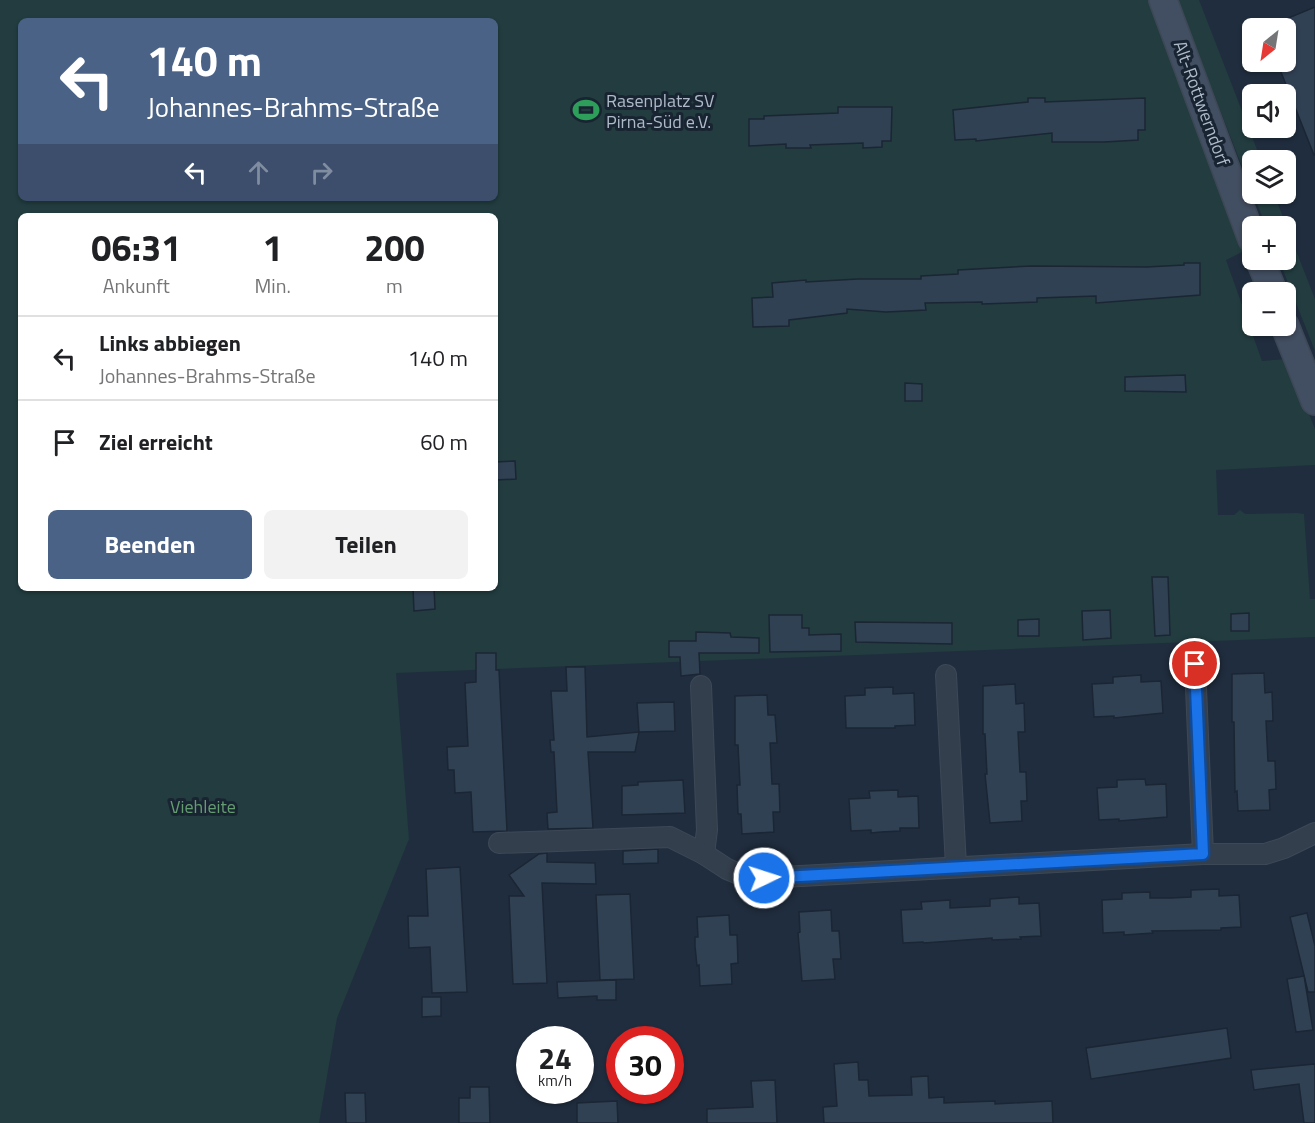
<!DOCTYPE html>
<html lang="de">
<meta charset="utf-8">
<style>
:root{--surface:#fff;--page:#f2f2f2;--text:#202124;--muted:#757577;--line:#e0e0e0;--accent:#4b6287}
body{margin:0;font-family:"Titillium Web",sans-serif;background:var(--page);color:var(--text);height:100vh;display:flex;flex-direction:column;font-size:22px;white-space:nowrap}
*{box-sizing:border-box;margin:0}
p{font-size:20px;color:var(--muted)}
.icon{flex:none;width:33px;height:33px;fill:none;stroke:currentColor;stroke-width:2;stroke-linecap:round;stroke-linejoin:round}
.map{position:relative;flex:1;overflow:hidden}
.sheet{position:absolute;left:18px;top:213px;width:480px;height:378px;display:flex;flex-direction:column;background:var(--surface);border-radius:9px;box-shadow:0 2px 4px #0004}
.sheet>*{flex:none}
.guide{position:absolute;left:18px;top:18px;width:480px;height:183px;border-radius:9px;box-shadow:0 2px 4px #0004;background:#4b6287;color:#fff;overflow:hidden}
.needle{width:39px;rotate:210deg}
.fabs{position:absolute;left:1242px;top:18px;display:grid;gap:12px}
.fabs a{display:grid;place-items:center;width:54px;height:54px;border-radius:9px;background:var(--surface);box-shadow:0 2px 4px #0004;font-size:30px}
.speed{position:absolute;left:516px;top:1026px;display:flex;gap:12px;font-size:30px;font-weight:700;text-align:center}
.speed>*{display:grid;place-content:center;width:78px;height:78px;border-radius:50%;background:var(--surface);box-shadow:0 2px 4px #0004;line-height:1}
.speed small{font-size:15px;font-weight:400}
.speed .limit{border:9px solid #d22;background:#fff;color:#111}
.pin{position:absolute;display:grid;place-items:center;width:51px;height:51px;color:#fff;margin:-26px;border:3px solid #fff;border-radius:50%;box-shadow:0 2px 6px #0007}
.me{position:absolute;width:66px;margin:-33px;rotate:86deg;stroke-linejoin:round;filter:drop-shadow(0 0 4px #0008)}
.turn{display:flex;align-items:center;gap:21px;height:126px;padding:0 30px;font-size:27px}
.turn .icon{width:78px;height:78px;stroke-width:2.5}
.turn b{display:block;font-size:42px;line-height:51px}
.lanes{display:flex;align-items:center;height:57px;padding:0 30px;background:#0003;justify-content:center;gap:30px;direction:ltr}
.lanes .off{opacity:.35}
.eta{display:flex;justify-content:space-evenly;align-items:center;height:102px;text-align:center}
.eta b{font-size:36px;font-weight:700;line-height:42px}
.cta{display:flex;gap:12px;margin-top:auto;padding:12px 30px}
.cta a{flex:1;height:69px;border-radius:9px;background:var(--accent);color:#fff;font-size:24px;font-weight:700;line-height:69px;text-align:center}
.cta a+a{background:var(--page);color:var(--text)}
ul{padding:0;list-style:none}
li{display:flex;align-items:center;gap:18px;height:84px;padding:0 30px;border-top:2px solid var(--line)}
li div{flex:1}
li b{display:block;font-size:22px}
li em{font-style:normal}
.map>svg:first-child{display:block}
</style>
<div class="map">
<svg width="1315" height="1123" viewBox="0 0 1315 1123">
<rect width="100%" height="100%" fill="#202d3e"/>
<g fill="#223c3f" fill-rule="evenodd">
<path d="M0,0h1149l97,250 -20,10 36,101 25,-2 28,70v36l-99,5 2,45h16l6,-5 5,4 52,-1 7,1 6,85h5v38l-919,36 13,166 -72,179 -18,105h-319zM21,21h474v177h-474zM21,216h474v372h-474z"/>
<polygon points="1177,0 1199,0 1261,160 1252,160 1252,192"/>
<polygon points="1253,194 1274,194 1315,299 1315,351 1279,260 1286,260 1286,226 1266,226"/>
</g>
<g fill="#314154" stroke="#1b2634" stroke-width="1.5">
<polygon points="1315,7 1315,155 1314,155 1277,62 1286,62 1286,19"/>
<polygon points="1028,98 1045,98 1045,102 1145,98 1145,130 1138,130 1138,140 1104,142 1052,142 1052,133 976,141 976,139 955,140 953,110 1028,102"/>
<polygon points="838,107 892,107 891,141 882,141 882,147 863,148 863,143 810,145 811,148 786,148 786,144 749,146 749,119 764,119 764,116 838,113"/>
<polygon points="1184,263 1200,263 1200,295 1096,303 1096,296 1037,298 1037,302 982,304 982,302 925,303 926,310 886,312 847,309 847,313 789,320 789,326 753,327 752,298 773,297 772,283 806,280 806,282 858,279 921,279 921,276 958,274 958,270 1032,266 1147,267 1184,265"/>
<polygon points="1185,375 1186,392 1125,391 1125,377"/>
<polygon points="905,383 922,384 922,401 905,401"/>
<polygon points="515,461 516,479 495,480 495,462"/>
<polygon points="1152,577 1168,577 1170,635 1155,636"/>
<polygon points="413,588 434,588 435,609 414,611"/>
<polygon points="1110,610 1111,638 1083,640 1082,611"/>
<polygon points="1249,613 1249,631 1231,631 1231,614"/>
<polygon points="769,615 802,615 802,628 809,628 809,635 841,634 841,651 770,652"/>
<polygon points="1039,619 1039,636 1018,636 1018,620"/>
<polygon points="855,622 952,623 952,644 856,642"/>
<polygon points="696,632 730,633 731,637 759,638 759,653 699,653 700,674 681,676 680,657 669,657 669,641 696,641"/>
<polygon points="476,653 496,653 496,670 499,670 507,831 473,832 471,792 455,793 454,770 448,770 447,747 468,746 465,683 476,682"/>
<polygon points="566,667 585,667 587,737 639,732 635,752 588,752 593,828 548,829 547,813 557,812 554,752 551,752 550,740 554,740 551,691 567,691"/>
<polygon points="1264,673 1265,693 1272,692 1273,721 1266,721 1268,761 1275,761 1276,789 1269,790 1270,810 1238,811 1237,791 1235,792 1234,722 1232,722 1232,674"/>
<polygon points="1141,675 1141,682 1161,681 1163,713 1114,718 1114,716 1094,717 1092,684 1113,683 1113,677"/>
<polygon points="1015,684 1016,704 1024,703 1025,732 1018,732 1020,772 1026,772 1027,801 1021,801 1022,821 990,823 985,774 987,774 985,734 983,734 983,686"/>
<polygon points="893,687 893,694 914,693 915,725 895,726 895,728 846,728 845,696 865,695 865,688"/>
<polygon points="767,695 768,715 775,715 777,743 770,743 772,784 779,784 780,812 773,812 774,832 742,834 741,814 738,814 737,785 740,785 738,745 735,745 735,696"/>
<polygon points="674,702 675,731 639,732 637,703"/>
<polygon points="1145,779 1146,785 1166,784 1167,817 1119,821 1119,819 1099,820 1097,788 1117,787 1117,780"/>
<polygon points="683,780 685,813 622,815 622,786 638,785 638,782"/>
<polygon points="898,790 898,797 918,796 919,828 900,828 900,831 881,832 871,833 871,830 851,831 849,799 870,798 869,791"/>
<polygon points="658,849 658,863 623,864 623,851"/>
<polygon points="547,853 547,862 595,863 596,884 542,883 547,983 513,984 509,896 524,896 509,875 539,854"/>
<polygon points="460,867 467,992 432,993 430,947 409,948 408,916 428,916 426,869"/>
<polygon points="1219,889 1219,896 1239,895 1241,927 1221,928 1221,930 1152,931 1153,933 1124,935 1124,932 1103,933 1102,900 1122,899 1122,893 1150,892 1150,898 1171,898 1191,897 1191,890"/>
<polygon points="630,894 634,979 600,980 596,895"/>
<polygon points="1019,897 1019,904 1039,903 1041,936 1020,937 1021,939 992,940 992,938 924,943 923,942 903,943 901,910 922,909 921,902 950,900 950,908 990,906 990,899"/>
<polygon points="831,910 832,931 839,931 841,959 833,959 835,979 802,981 798,933 800,932 799,912"/>
<polygon points="1307,913 1315,946 1315,992 1308,992 1290,917"/>
<polygon points="729,915 730,935 737,935 738,963 731,964 732,984 700,986 699,965 697,966 695,946 695,937 698,937 697,917"/>
<polygon points="1304,976 1313,1030 1296,1032 1287,979"/>
<polygon points="616,980 616,1000 597,1000 597,996 558,998 557,982"/>
<polygon points="422,997 441,997 441,1016 422,1017"/>
<polygon points="1227,1028 1231,1058 1091,1079 1086,1048"/>
<polygon points="858,1062 859,1080 868,1080 869,1096 912,1095 911,1077 928,1076 929,1098 944,1097 944,1103 995,1101 995,1104 1052,1101 1053,1123 824,1123 823,1107 837,1106 834,1064"/>
<polygon points="1315,1064 1315,1123 1304,1123 1299,1084 1254,1090 1251,1070"/>
<polygon points="775,1080 777,1123 707,1123 707,1109 753,1107 751,1081"/>
<polygon points="470,1087 489,1087 490,1123 459,1123 459,1098 470,1098"/>
<polygon points="345,1093 365,1093 366,1123 346,1123"/>
<polygon points="617,1101 618,1123 577,1123 577,1103"/>
</g>
<g fill="none" stroke-linecap="round" stroke-linejoin="round">
<g stroke="#3d4856" stroke-width="22">
<g id="minor">
<polyline points="1195,664 1203,854"/>
<polyline points="946,675 956,866"/>
<polyline points="701,686 707,830 704,854"/>
<polyline points="499,843 670,837 704,854 727,869 746,877 764,878 1203,854 1265,854 1284,848 1315,833"/>
</g>
</g>
<g stroke="#3d4856" stroke-width="30">
<g id="secondary">
<polyline points="1163,0 1252,239"/>
<polyline points="1260,260 1273,292"/>
<polyline points="1285,326 1315,401"/>
</g>
</g>
<use href="#minor" stroke="#343f4d" stroke-width="20"/>
<use href="#secondary" stroke="#424e61" stroke-width="27"/>
</g>
<g fill="none" stroke-linecap="round" stroke-linejoin="round">
<g stroke="#114b97" stroke-width="15">
<polyline id="route" points="764,878 1203,854 1195,664"/>
</g>
<use href="#route" stroke="#1a73e8" stroke-width="10"/>
</g>
<defs>
<g id="stadium-bare" transform="scale(2.07)"><path d="M0-5a6.5 5 0 1 0 0 10a6.5 5 0 1 0 0-10ZM-3.5-1.8h7v3.6h-7Z" fill="#2e9e5b" stroke="#192432" stroke-width="2.5" paint-order="stroke"/></g>
</defs>
<g fill-rule="evenodd">
<use href="#stadium-bare" x="586" y="110"/>
</g>
<g text-anchor="middle" dominant-baseline="central" stroke-width="6" stroke-linejoin="round" paint-order="stroke">
<g font-size="18" fill="#afbac9" stroke="#192432" text-anchor="start">
<text x="606" y="100">Rasenplatz SV<tspan x="606" dy="21">Pirna-Süd e.V.</tspan></text>
</g>
<g font-size="18" fill="#afbac9" stroke="#192432">
<text transform="translate(1202 103) rotate(70)">Alt-Rottwerndorf</text>
</g>
<g font-size="18" fill="#649d70" stroke="#192432">
<text x="203" y="806">Viehleite</text>
</g>
</g>
</svg>
<div class="fabs">
<a><svg class="needle" viewBox="-14 -14 28 28"><path d="M0-13l5 13h-10z" fill="#e53935"/><path d="M0 13l5-13h-10z" fill="#757577"/></svg></a>
<a><svg class="icon" aria-label="sound" viewBox="0 0 24 24"><path d="M4 9h4l5-4v14l-5-4H4zM17 9q2 3 0 6"/></svg></a>
<a><svg class="icon" aria-label="layers" viewBox="0 0 24 24"><path d="M12 4l9 5-9 5-9-5zM3 14l9 5 9-5"/></svg></a>
<a>+</a>
<a>−</a>
</div>
<div class="speed"><div>24<small>km/h</small></div><div class="limit">30</div></div>
<div class="pin" style="left:1195px;top:664px;background:#d93025"><svg class="icon" aria-label="arrive" viewBox="0 0 24 24"><path d="M6 21V4h12l-3 4 3 4H6"/></svg></div>
<svg class="me" style="left:764px;top:878px" viewBox="-20 -20 40 40"><circle r="17" fill="#1a73e8" stroke="#fff" stroke-width="3"/><path d="M0-11L8 9 0 5-8 9z" fill="#fff"/></svg>
<div class="guide">
<div class="turn"><svg class="icon" aria-label="left" viewBox="0 0 24 24"><path d="M17 20v-9H6M10 6l-5 5 5 5"/></svg><div><b>140 m</b>Johannes-Brahms-Straße</div></div>
<div class="lanes"><svg class="icon" aria-label="left" viewBox="0 0 24 24"><path d="M17 20v-9H6M10 6l-5 5 5 5"/></svg><svg class="icon off" aria-label="ahead" viewBox="0 0 24 24"><path d="M12 20V5M6 11l6-6 6 6"/></svg><svg class="icon off" aria-label="right" viewBox="0 0 24 24"><path d="M7 20v-9h11M14 6l5 5-5 5"/></svg></div>
</div>
<section class="sheet">
<div class="eta">
<div><b>06:31</b><p>Ankunft</p></div>
<div><b>1</b><p>Min.</p></div>
<div><b>200</b><p>m</p></div>
</div>
<ul>
<li><svg class="icon" aria-label="left" viewBox="0 0 24 24"><path d="M17 20v-9H6M10 6l-5 5 5 5"/></svg><div><b>Links abbiegen</b><p>Johannes-Brahms-Straße</p></div><em>140 m</em></li>
<li><svg class="icon" aria-label="arrive" viewBox="0 0 24 24"><path d="M6 21V4h12l-3 4 3 4H6"/></svg><div><b>Ziel erreicht</b></div><em>60 m</em></li>
</ul>
<div class="cta"><a>Beenden</a><a>Teilen</a></div>
</section>
</div>
